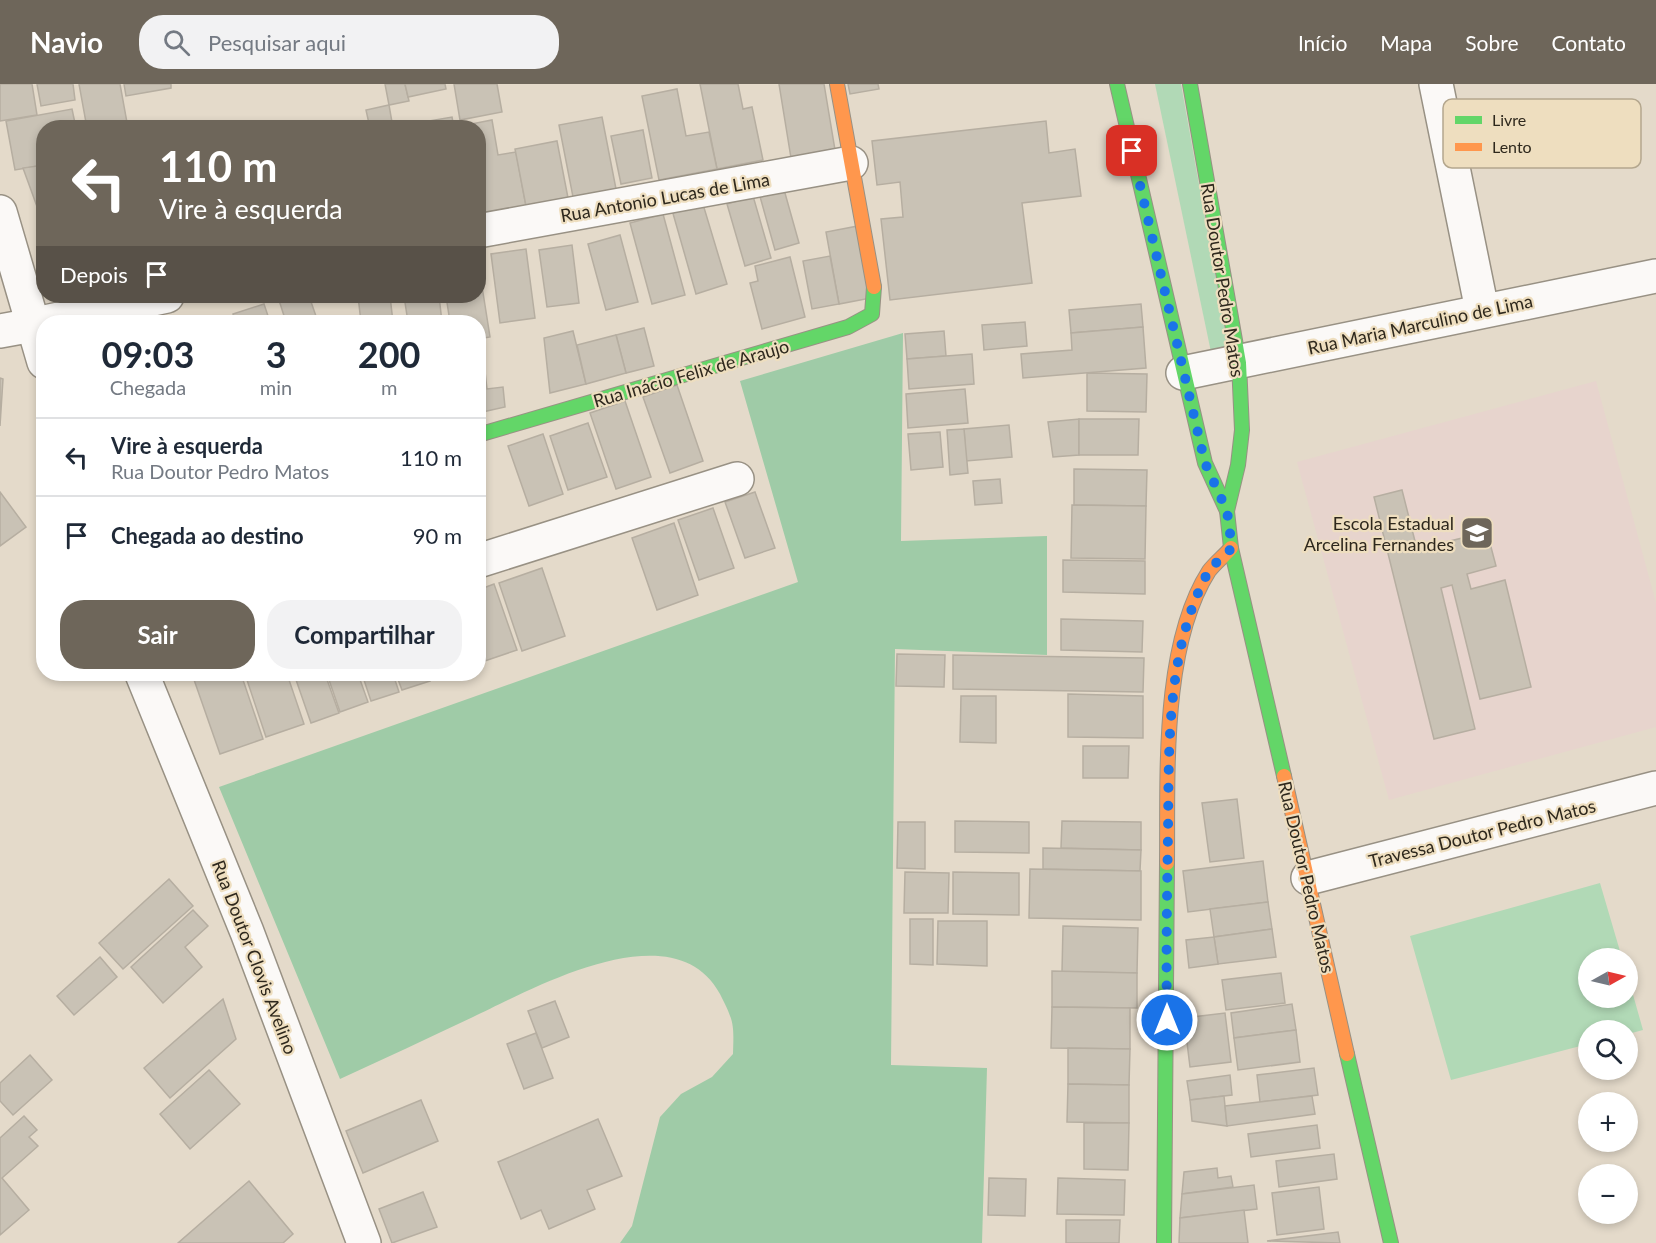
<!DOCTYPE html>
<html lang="pt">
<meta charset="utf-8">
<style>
:root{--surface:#fff;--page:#f2f2f3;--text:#1f2937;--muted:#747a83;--line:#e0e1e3;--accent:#6e665a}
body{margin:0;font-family:Lato,sans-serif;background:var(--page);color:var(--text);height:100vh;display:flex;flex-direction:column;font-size:22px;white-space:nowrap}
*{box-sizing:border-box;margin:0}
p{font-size:20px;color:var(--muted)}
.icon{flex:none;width:33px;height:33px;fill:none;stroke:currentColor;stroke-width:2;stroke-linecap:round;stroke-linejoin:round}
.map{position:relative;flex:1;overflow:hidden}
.drawer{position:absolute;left:36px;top:231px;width:450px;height:366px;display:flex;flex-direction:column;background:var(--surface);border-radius:24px;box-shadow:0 3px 9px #0003}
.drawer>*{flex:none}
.guide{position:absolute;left:36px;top:36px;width:450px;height:183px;border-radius:24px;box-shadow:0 3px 9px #0003;background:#6e665a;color:#fff;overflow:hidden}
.needle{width:39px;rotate:82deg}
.buttons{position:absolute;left:1578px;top:864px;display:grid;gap:12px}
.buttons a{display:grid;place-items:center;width:60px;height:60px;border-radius:50%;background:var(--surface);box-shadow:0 3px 9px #0003;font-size:30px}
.pin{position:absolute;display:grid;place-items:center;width:51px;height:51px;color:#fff;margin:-26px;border-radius:12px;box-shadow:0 3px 9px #0006}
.me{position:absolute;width:66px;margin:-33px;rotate:0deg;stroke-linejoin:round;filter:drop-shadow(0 0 4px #0008)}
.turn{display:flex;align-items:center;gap:21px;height:126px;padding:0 24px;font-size:27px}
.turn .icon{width:78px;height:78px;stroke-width:2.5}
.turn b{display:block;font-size:42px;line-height:51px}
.then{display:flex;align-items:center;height:57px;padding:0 24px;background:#0003;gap:12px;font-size:22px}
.eta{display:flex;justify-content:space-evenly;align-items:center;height:102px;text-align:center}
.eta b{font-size:36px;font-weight:700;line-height:42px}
.action{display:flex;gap:12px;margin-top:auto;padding:12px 24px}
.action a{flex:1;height:69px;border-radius:24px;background:var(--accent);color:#fff;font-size:24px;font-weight:700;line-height:69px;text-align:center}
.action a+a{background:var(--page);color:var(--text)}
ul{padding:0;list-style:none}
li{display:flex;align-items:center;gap:18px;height:78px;padding:0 24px;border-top:2px solid var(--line)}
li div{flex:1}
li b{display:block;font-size:22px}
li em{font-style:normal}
header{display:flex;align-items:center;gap:36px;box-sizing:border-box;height:84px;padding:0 30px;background:var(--accent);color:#fff}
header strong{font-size:28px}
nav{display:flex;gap:33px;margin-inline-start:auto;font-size:21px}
.search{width:420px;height:54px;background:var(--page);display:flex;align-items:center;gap:15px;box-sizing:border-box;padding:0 21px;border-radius:24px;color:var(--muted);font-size:22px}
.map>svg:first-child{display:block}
</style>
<header>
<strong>Navio</strong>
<div class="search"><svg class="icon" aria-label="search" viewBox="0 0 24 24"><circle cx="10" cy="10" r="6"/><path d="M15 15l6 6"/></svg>Pesquisar aqui</div>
<nav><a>Início</a><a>Mapa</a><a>Sobre</a><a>Contato</a></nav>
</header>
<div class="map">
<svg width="1656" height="1159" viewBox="0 0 1656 1159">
<rect width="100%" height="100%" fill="#e4daca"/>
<polygon fill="#e7d4cd" points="1596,297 1656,519 1656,643 1389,716 1297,378"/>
<g fill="#b1d9b6">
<polygon points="1155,0 1181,0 1228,262 1211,268"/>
<polygon points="1600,799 1622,874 1588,874 1588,914 1628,914 1628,893 1643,946 1628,950 1628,946 1588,946 1588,960 1451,996 1410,852"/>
</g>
<path fill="#9fcba7" d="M903,249l-2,208 146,-5v119l-152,-6 -4,416 96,3 -5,175h-362l12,-17 28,-109 21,-23 31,-17 21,-23c1,-31 1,-32 -13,-60 -46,-85 -186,-6 -247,23 -45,21 -89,42 -133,62l-121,-292 579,-205 -58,-201z"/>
<g fill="#c9c2b5" stroke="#b6aea1" stroke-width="1.5">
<polygon points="0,0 32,0 37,31 0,37"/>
<polygon points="37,0 73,0 75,16 41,22"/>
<polygon points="79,0 120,0 128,44 87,44"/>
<polygon points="124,0 171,0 171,4 126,12"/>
<polygon points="385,0 405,0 409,17 389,21"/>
<polygon points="405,0 445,0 446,5 408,13"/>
<polygon points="454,0 497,0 502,28 460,36"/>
<polygon points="700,0 738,0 743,25 752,23 763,76 717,85"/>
<polygon points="779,0 824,0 835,66 791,74"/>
<polygon points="848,0 878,0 879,5 850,10"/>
<polygon points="677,5 686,52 709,48 717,85 659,96 642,12"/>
<polygon points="389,21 393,44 370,44 366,26"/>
<polygon points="72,25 76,44 44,44 44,81 15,86 6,37"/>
<polygon points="452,33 454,44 418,44 417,39"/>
<polygon points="602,33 616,105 573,113 559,41"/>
<polygon points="492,36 498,71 516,68 526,122 482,130 478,109 478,44 466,44 466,41"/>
<polygon points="1046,37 1049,69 1075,65 1081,112 1022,119 1032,199 890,216 881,135 903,133 900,98 877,101 872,57"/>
<polygon points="643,46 652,94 621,100 611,52"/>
<polygon points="557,57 568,114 526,122 515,65"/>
<polygon points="44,81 44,128 39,128 23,84"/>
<polygon points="783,102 799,159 775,166 759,109"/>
<polygon points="753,112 771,174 745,182 727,120"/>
<polygon points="702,117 727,200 696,210 672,126"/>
<polygon points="663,130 685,211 652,220 630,139"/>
<polygon points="44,133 44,158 39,134"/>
<polygon points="858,142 871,214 839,220 826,148"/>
<polygon points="620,151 638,218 606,226 588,160"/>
<polygon points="572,161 579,219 547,223 539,166"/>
<polygon points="526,165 535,234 500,239 491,170"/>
<polygon points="830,172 839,220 812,225 803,177"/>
<polygon points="790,173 805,233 762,245 750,199 758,197 755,182"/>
<polygon points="478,177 490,253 478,255 478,238 450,238 446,212 478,212"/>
<polygon points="284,212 309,212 318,238 286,238 278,213"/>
<polygon points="358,212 390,212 393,238 361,238"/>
<polygon points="404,212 439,212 442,238 408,238"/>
<polygon points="264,220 270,238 235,238 233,230"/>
<polygon points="1141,220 1143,243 1071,249 1069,226"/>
<polygon points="1025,238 1027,262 984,266 982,241"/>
<polygon points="1143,243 1146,284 1023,294 1021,270 1072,266 1071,249"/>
<polygon points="644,244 654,282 626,289 616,251"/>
<polygon points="573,247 586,300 550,309 544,254"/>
<polygon points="944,247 946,272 907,275 905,250"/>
<polygon points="616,251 626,289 586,300 577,261"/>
<polygon points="972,270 974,300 909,305 907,275"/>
<polygon points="484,279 487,305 503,303 505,323 478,329 478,280"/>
<polygon points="1087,289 1147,290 1146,328 1087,327"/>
<polygon points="0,294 3,295 0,342"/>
<polygon points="677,301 703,377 670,389 643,313"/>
<polygon points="965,305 968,339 908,344 906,310"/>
<polygon points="625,317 651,393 616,405 590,329"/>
<polygon points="1079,335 1079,371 1053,373 1048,338"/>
<polygon points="1079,335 1139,335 1138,371 1079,371"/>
<polygon points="588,339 607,393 568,406 550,352"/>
<polygon points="1009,341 1012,373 966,377 964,345"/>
<polygon points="964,345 968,389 950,391 947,346"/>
<polygon points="940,348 943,383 911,386 908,350"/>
<polygon points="543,350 563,410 529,422 508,362"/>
<polygon points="1074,385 1147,386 1146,422 1074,421"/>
<polygon points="1000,395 1002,419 975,421 973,397"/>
<polygon points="1402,406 1417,465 1487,448 1496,482 1467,490 1471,505 1505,496 1531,603 1480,615 1452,501 1441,504 1475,645 1434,655 1374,413"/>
<polygon points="0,408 26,443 0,462"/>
<polygon points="755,408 775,464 745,474 725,418"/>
<polygon points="1072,421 1146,422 1145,475 1071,474"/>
<polygon points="713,424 734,484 699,496 678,436"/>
<polygon points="674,439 698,511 657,526 632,454"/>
<polygon points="1063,476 1145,477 1145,510 1063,508"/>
<polygon points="542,484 565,552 522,567 499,499"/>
<polygon points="494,500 517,566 479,579 478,506"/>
<polygon points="1061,535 1143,537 1142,568 1061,566"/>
<polygon points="897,570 945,571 944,603 896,602"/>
<polygon points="953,571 1144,574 1143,608 953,605"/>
<polygon points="192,590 241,590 263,655 220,670"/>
<polygon points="245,590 287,590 304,640 266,653"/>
<polygon points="294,590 325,590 339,629 311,639"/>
<polygon points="327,590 358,590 368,618 340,628"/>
<polygon points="362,590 393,590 399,608 371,617"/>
<polygon points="396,590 427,590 430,597 402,606"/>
<polygon points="431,590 452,590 433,596"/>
<polygon points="1068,610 1143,612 1143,654 1068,653"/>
<polygon points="961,612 996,612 996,659 960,658"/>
<polygon points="1083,662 1129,662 1128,694 1083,694"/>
<polygon points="1237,715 1244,774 1210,778 1202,719"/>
<polygon points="955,737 1029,738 1029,769 955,768"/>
<polygon points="1062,737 1141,738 1141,766 1061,764"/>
<polygon points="898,738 925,738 925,785 897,784"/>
<polygon points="1043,764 1141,766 1140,787 1043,785"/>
<polygon points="1263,777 1268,818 1188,828 1183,787"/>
<polygon points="1030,785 1141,787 1141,836 1029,834"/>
<polygon points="905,788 949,789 948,829 904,829"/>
<polygon points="953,788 1019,789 1019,831 953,830"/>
<polygon points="169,795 193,822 123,885 99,859"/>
<polygon points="1268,818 1272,845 1214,853 1210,825"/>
<polygon points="193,826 208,842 185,863 202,883 163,919 131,883"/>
<polygon points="910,835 933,835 933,881 910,880"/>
<polygon points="938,837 987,837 987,882 937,880"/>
<polygon points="1063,842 1138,844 1137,889 1062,888"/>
<polygon points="1272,845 1276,873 1218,880 1214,853"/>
<polygon points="1214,853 1218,880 1189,884 1186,856"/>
<polygon points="100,873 117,893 74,931 57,912"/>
<polygon points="1052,887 1137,889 1137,924 1052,923"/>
<polygon points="1281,889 1285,919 1226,926 1222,896"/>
<polygon points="223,915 236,955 170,1014 144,984"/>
<polygon points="555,917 569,953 542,964 528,927"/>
<polygon points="1292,920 1296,946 1234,954 1231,929"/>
<polygon points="1052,923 1130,924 1130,965 1051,964"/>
<polygon points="1225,929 1231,978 1190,983 1184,934"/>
<polygon points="1296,946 1300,978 1238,986 1234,954"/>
<polygon points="536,949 553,994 524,1005 507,960"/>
<polygon points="1068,964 1130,965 1129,1001 1068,1000"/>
<polygon points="30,971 52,996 13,1031 0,1017 0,999"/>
<polygon points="1314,984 1318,1011 1260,1018 1257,991"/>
<polygon points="209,986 240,1020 190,1065 160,1030"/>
<polygon points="1230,991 1232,1011 1190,1016 1187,997"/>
<polygon points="1068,1000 1129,1001 1129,1039 1067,1038"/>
<polygon points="1224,1012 1227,1042 1192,1037 1190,1016"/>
<polygon points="1312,1012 1315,1030 1227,1042 1225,1022"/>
<polygon points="421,1016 438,1057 363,1089 346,1047"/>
<polygon points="24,1032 37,1046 29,1053 38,1062 2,1094 29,1126 0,1151 0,1054"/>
<polygon points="598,1035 622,1092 587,1106 595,1125 549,1145 541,1126 521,1135 498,1078"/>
<polygon points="1084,1039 1129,1039 1128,1086 1084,1085"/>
<polygon points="1317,1041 1320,1064 1251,1073 1248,1050"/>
<polygon points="1334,1070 1337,1095 1279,1103 1276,1077"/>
<polygon points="1217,1084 1218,1094 1231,1092 1233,1103 1182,1110 1184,1088"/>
<polygon points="989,1094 1026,1095 1025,1132 988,1131"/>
<polygon points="1058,1094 1125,1096 1124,1131 1057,1130"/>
<polygon points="249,1097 293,1150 283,1159 178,1159"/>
<polygon points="1254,1101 1257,1125 1180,1134 1182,1110"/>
<polygon points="1319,1103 1324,1145 1277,1151 1272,1109"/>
<polygon points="423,1108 437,1143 392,1159 379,1125"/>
<polygon points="1244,1126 1248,1159 1179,1159 1180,1134"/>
<polygon points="1066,1136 1120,1136 1119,1159 1066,1159"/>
<polygon points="1338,1148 1340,1159 1267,1157"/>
</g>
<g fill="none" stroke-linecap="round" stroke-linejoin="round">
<g stroke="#989184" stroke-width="36">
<g id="street">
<polyline points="1436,0 1482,226"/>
<polyline points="0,128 44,278"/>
<polyline points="478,147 851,79"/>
<polyline points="45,238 167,212"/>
<polyline points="0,247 44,239"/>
<polyline points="1183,289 1656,192"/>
<polyline points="478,477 737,395"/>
<polyline points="142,590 247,848 364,1159"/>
<polyline points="1308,794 1656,704"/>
</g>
</g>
<g stroke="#989184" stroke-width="16">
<g id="fast">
<polyline points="1117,0 1205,379 1227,427 1231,464 1284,692"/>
<polyline points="1190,0 1239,279 1242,346 1238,381 1227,427"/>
<polyline points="478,351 848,243 872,230 874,203"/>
<polyline points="1347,970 1391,1159"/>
<polyline points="1164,1159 1167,779"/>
</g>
</g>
<g stroke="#989184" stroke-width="16">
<g id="slow">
<polyline points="837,0 874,203"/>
<polyline points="1284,692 1347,970"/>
<path d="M1167,779c1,-86 -6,-217 42,-292 6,-8 15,-15 22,-23"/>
</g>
</g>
<use href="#street" stroke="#fbf9f7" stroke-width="33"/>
<use href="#fast" stroke="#63d668" stroke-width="14"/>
<use href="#slow" stroke="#ff974d" stroke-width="14"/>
</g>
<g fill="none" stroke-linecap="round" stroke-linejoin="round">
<path stroke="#1a73e8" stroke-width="10" stroke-dasharray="0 18" d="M1132,67l73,312 22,48 5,37c-8,8 -20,17 -25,26 -41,78 -38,174 -39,259 -1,62 -2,124 -1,187"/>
</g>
<defs>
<g id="school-square" transform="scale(1.725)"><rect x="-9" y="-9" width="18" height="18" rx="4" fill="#6e665a" stroke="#eedebf"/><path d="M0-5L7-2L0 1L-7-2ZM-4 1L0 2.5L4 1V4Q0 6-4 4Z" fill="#fff"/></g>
</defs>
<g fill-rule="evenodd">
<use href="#school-square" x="1477" y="449"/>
</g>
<g text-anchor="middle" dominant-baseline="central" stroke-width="4.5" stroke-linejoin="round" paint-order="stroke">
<g font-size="18" fill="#2e281d" stroke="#eedebf">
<text transform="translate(665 113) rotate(-10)">Rua Antonio Lucas de Lima</text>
<text transform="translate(1223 196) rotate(81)">Rua Doutor Pedro Matos</text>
<text transform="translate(1420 240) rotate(-12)">Rua Maria Marculino de Lima</text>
<text transform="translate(691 289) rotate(-16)">Rua Inácio Felix de Araujo</text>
<text transform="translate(1482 749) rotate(-14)">Travessa Doutor Pedro Matos</text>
<text transform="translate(1307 793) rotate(77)">Rua Doutor Pedro Matos</text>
<text transform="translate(255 873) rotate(69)">Rua Doutor Clovis Avelino</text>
</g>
<g font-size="18" fill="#2e281d" stroke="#eedebf" text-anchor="end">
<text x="1454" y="439">Escola Estadual<tspan x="1454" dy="21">Arcelina Fernandes</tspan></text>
</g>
</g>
<rect x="1443" y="15" width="198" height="69" rx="9" fill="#eedebf" stroke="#b4a78e" stroke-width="1.5"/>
<rect x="1455" y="32" width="27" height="8" fill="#63d668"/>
<rect x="1455" y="59" width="27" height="8" fill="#ff974d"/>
<g font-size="16" fill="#2e281d">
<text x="1492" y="42">Livre</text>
<text x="1492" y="69">Lento</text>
</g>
</svg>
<div class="buttons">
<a><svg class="needle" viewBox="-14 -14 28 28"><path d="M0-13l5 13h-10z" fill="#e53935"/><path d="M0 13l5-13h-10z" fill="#747a83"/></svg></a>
<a><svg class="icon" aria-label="search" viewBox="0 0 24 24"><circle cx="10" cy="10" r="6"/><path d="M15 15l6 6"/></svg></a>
<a>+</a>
<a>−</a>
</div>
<div class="pin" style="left:1132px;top:67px;background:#d93025"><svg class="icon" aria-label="arrive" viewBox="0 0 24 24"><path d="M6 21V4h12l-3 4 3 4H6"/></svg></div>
<svg class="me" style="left:1167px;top:936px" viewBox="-20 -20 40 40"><circle r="17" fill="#1a73e8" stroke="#fff" stroke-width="3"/><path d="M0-11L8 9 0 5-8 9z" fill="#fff"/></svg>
<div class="guide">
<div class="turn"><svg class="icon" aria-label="left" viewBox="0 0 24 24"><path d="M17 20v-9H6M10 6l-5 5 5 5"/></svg><div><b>110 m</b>Vire à esquerda</div></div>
<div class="then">Depois<svg class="icon" aria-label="arrive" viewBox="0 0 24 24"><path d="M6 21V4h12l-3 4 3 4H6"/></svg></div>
</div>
<section class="drawer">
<div class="eta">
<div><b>09:03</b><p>Chegada</p></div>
<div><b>3</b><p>min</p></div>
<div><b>200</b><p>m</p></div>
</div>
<ul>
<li><svg class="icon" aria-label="left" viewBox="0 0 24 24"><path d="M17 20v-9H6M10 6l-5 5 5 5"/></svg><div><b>Vire à esquerda</b><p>Rua Doutor Pedro Matos</p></div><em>110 m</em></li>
<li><svg class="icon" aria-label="arrive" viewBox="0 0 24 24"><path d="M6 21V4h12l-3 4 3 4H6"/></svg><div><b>Chegada ao destino</b></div><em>90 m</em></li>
</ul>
<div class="action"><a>Sair</a><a>Compartilhar</a></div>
</section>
</div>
